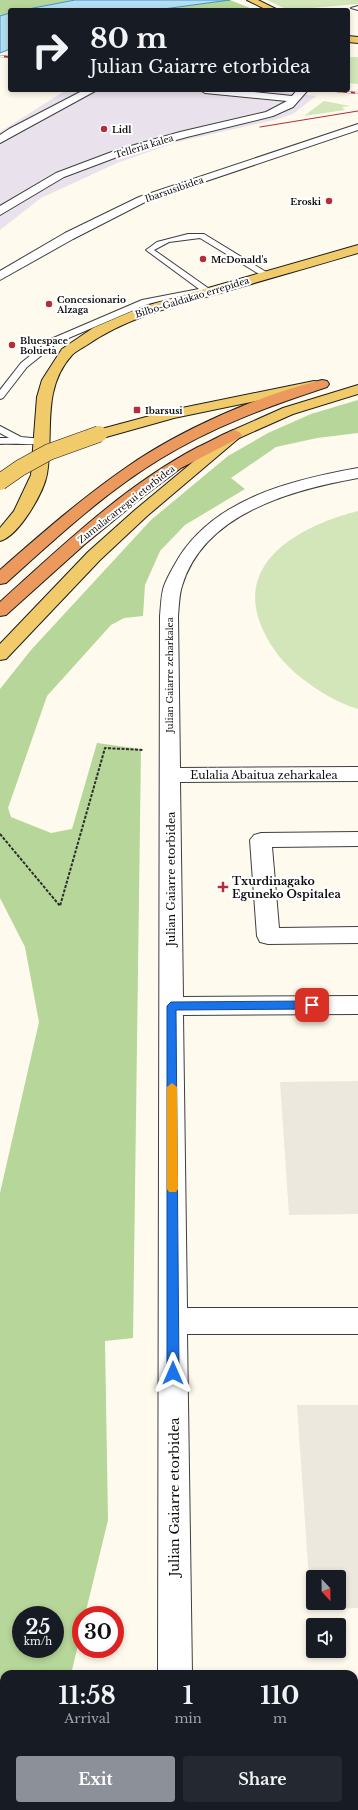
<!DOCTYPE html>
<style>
:root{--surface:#171b24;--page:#242831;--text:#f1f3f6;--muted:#9ea1a6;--accent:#8c9099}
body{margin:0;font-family:"Libre Baskerville",serif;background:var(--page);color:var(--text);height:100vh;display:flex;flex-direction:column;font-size:15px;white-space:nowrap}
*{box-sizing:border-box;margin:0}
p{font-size:13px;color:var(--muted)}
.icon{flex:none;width:22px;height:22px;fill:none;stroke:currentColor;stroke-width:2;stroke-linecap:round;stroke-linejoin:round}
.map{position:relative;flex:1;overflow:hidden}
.drawer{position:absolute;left:0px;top:1670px;width:358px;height:140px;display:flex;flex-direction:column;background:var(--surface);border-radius:12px 12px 0 0;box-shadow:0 2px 6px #0003}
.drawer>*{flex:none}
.guide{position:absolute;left:8px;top:8px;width:342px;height:84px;border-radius:4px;box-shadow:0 2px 6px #0003;background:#171b24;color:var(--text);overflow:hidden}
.needle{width:26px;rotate:158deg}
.tools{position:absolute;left:306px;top:1570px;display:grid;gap:8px}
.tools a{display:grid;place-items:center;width:40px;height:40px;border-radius:4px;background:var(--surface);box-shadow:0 2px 6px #0003;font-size:20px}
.speed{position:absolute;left:12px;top:1606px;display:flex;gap:8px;font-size:20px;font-weight:700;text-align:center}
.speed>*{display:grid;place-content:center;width:52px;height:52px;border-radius:50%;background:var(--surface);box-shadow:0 2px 6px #0003;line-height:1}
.speed small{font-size:10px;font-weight:400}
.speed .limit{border:6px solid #d22;background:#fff;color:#111}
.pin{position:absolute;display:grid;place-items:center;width:34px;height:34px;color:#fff;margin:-17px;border-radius:8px;box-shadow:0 2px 6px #0006}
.me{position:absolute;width:44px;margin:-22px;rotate:0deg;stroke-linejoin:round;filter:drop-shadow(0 0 3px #0008)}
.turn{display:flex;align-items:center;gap:14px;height:84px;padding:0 16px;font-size:18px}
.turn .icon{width:52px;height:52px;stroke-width:2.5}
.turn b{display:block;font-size:28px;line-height:34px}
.eta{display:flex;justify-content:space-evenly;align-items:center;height:68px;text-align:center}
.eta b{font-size:24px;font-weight:700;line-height:28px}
.cta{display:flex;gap:8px;margin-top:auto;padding:8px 16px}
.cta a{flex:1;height:46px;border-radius:4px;background:var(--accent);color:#fff;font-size:16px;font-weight:700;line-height:46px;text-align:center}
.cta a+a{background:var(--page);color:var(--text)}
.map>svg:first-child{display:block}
</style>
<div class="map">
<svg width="358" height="1810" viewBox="0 0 358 1810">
<rect width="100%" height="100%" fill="#fefaed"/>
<polygon fill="#e9e1eb" points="66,90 263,90 316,96 293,114 274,120 177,142 117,163 41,198 0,230 0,132"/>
<g fill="#d2e6b9">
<polygon points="267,0 358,0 358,4 288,10"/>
<polygon points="348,57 358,57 358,84 348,83"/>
<polygon points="324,101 350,106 342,107 345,110 304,116"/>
<path d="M358,511v198c-21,-6 -41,-19 -58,-32 -17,-14 -28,-28 -37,-47 -32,-69 40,-105 95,-119z"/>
</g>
<g fill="#b7d699" fill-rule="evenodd">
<polygon points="0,0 75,0 23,10 10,10 10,13 0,16"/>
<polygon points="230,0 255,10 156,10"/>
<path d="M358,400v33l-41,5 -41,9 -45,31 14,11 -60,36 -25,26 -15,34 -2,31 -19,2 -13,7 -64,71 -39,112 3,9 40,16 21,-4 25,-86 44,6 -8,589 -28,3 3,179 -23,95h-4v18l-10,41h-67v104l-4,1v-586l39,-171 -14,-75 -25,-49v-209l31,-39 120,-130 77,-64 40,-23 43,-19zM21,1615h34v34h-34z"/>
</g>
<g fill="#ede8dd" fill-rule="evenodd">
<polygon points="358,1081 358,1214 289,1215 280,1082"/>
<path d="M297,1405h61v203l-47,1zM313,1577h26v26h-26z"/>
</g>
<g fill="#b5def2" stroke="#4095c5">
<polygon points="75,0 230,0 156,10 23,10"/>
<polygon points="10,13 10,49 0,53 0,16"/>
</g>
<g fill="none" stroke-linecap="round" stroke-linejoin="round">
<g stroke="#3f3f3f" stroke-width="2">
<g id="lane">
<polygon points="358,6 358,10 351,8"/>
<polygon points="188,234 204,234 271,275 264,277 200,238 169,242 154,250 208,288 219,287 219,291 184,295 148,304 57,343 27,367 3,398 0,399 0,390 21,363 51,339 142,300 199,289 146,250 157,242"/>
<path d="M0,426l21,11 21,2 4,3c-4,4 -37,1 -46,2v-6h9l-9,-5z"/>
</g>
</g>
<g stroke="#3f3f3f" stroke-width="2">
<g id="street">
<polygon points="84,90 97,90 0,143 0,135 9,129"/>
<polygon points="200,90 235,90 292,96 297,90 308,90 293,107 273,116 187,137 125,154 64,177 0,215 0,206 56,173 117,150 180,132 266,112 287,101 205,93"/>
<polygon points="358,124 358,130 147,201 73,239 0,280 0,271 65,233 139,197"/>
<path d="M358,468v10c-66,12 -154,35 -176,108 -3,9 -3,20 -4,30l2,152 178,-1v14l-178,1 3,215 175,-1v18l-175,1 4,293h171v26h-171l5,340h-34l2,-1058c1,-10 1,-21 4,-30 3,-8 7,-15 11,-22 36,-65 116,-84 183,-96z"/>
<polygon points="358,832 358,846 272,847 279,928 358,927 358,943 268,944 260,942 257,936 250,840 254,835 261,833"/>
<rect x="354" y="1755" width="4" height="34"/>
<rect x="158" y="1806" width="36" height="4"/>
</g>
</g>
<g stroke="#1d1d1d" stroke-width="2">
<g id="primary">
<polygon points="247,0 258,0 278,10 267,10"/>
<polygon points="348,36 358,37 358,43 348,42"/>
<path d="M358,245v8c-44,13 -87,25 -131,38 -48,14 -98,25 -140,54 -5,3 -11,6 -15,10 -31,34 -18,78 -25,119 -3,18 -28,62 -47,67v-13l14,-17 17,-36 6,-78 5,-17 20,-31 31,-21 49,-21z"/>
<polygon points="314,381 319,382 321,385 319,388 174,418 99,439 94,437 91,434 94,431 172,410"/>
<polygon points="358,385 358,394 293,414 239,438 147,516 100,560 6,659 0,660 0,644 88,552 135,510 229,432 283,408"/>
</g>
</g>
<g stroke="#1d1d1d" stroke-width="2">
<g id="highway">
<path d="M322,380l5,1 2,3 -2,3c-58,19 -115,40 -167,72 -56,34 -105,80 -154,124l-6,1v-14c41,-36 82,-72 127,-103 53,-37 132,-72 195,-87z"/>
<path d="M234,430l5,2 3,3 -3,3 -58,30 -45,34 -51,42 -79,71 -6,1v-14c62,-56 124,-116 198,-155 12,-5 24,-13 36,-17z"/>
</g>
</g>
<polyline stroke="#2e2e2e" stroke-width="2" stroke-dasharray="3 1.5" stroke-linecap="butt" points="0,834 60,906 105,748 143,750"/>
<use href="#lane" fill="#fff" fill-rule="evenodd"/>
<use href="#street" fill="#fff" fill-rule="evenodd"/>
<use href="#primary" fill="#f1cb6a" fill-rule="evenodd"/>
<use href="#highway" fill="#ec995d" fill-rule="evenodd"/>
<polyline stroke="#b42d38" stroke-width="1" points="260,127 358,111"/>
<g stroke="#b42d38" stroke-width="2">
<g id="rail">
<polyline points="0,56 10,57"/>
<polyline points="323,90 358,93"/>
</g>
</g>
<use href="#rail" stroke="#fff" stroke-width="1.5" stroke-dasharray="4" stroke-linecap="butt"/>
<g stroke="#1d1d1d" stroke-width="17" stroke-linecap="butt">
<polyline id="primary-bridge" points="0,482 20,468 49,452 99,434"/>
</g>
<use href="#primary-bridge" stroke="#f1cb6a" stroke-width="16"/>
</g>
<polygon fill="#1a73e8" stroke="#114b97" points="312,1001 317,1005 312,1009 176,1010 179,1373 178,1377 173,1379 169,1377 167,1373 167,1006 171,1002"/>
<polygon fill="#f59e0b" points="172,1083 177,1087 178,1189 176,1192 169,1192 167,1189 167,1087"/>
<g fill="#b42d38" stroke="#fff" stroke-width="1.5">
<circle cx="104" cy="129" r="4"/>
<circle cx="329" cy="201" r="4"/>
<circle cx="203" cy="259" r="4"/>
<circle cx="49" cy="304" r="4"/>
<circle cx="12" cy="345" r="4"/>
<rect x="133" y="406" width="8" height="8" rx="2"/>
<path d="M221 881h4v4h4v4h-4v4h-4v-4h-4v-4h4z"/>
</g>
<g text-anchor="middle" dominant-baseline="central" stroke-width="4" stroke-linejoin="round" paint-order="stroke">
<g font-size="9" font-weight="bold" fill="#0c0c0c" stroke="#fff" text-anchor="start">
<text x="112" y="129">Lidl</text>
<text x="321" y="201" text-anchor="end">Eroski</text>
<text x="211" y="259">McDonald's</text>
<text x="57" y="299">Concesionario<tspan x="57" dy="10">Alzaga</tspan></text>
<text x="20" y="340">Bluespace<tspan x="20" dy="10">Bolueta</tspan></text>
<text x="145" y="410">Ibarsusi</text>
</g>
<g font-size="9" fill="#0c0c0c" stroke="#fff">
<text transform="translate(144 146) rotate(-17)">Telleria kalea</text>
<text transform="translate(174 189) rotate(-19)">Ibarsusibidea</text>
<text transform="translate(192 297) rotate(-17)">Bilbo-Galdakao errepidea</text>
<text transform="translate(126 504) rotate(-38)">Zumalacarregui etorbidea</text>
<text transform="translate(169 675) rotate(-90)">Julian Gaiarre zeharkalea</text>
</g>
<g font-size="11" fill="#0c0c0c" stroke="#fff">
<text x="264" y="775">Eulalia Abaitua zeharkalea</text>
<text transform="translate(171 879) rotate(-90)">Julian Gaiarre etorbidea</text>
</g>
<g font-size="11" font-weight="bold" fill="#0c0c0c" stroke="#fff" text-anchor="start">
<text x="232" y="881">Txurdinagako<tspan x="232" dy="13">Eguneko Ospitalea</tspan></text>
</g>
<g font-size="13" fill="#0c0c0c" stroke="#fff">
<text transform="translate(174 1497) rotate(-90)">Julian Gaiarre etorbidea</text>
</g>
</g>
</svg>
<div class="tools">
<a><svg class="needle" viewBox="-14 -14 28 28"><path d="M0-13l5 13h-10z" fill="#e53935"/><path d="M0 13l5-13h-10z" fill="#9ea1a6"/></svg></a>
<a><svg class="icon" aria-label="sound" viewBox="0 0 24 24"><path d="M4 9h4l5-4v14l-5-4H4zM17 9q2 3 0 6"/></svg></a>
</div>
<div class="speed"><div>25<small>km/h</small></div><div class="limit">30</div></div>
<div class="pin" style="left:312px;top:1005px;background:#d93025"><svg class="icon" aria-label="arrive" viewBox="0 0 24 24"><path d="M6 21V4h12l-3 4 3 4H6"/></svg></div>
<svg class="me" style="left:173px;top:1373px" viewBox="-20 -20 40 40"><path d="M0-17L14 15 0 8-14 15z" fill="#1a73e8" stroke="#fff" stroke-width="4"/></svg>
<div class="guide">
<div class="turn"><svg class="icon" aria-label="right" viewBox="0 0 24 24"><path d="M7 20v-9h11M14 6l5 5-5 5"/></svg><div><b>80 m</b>Julian Gaiarre etorbidea</div></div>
</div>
<section class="drawer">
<div class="eta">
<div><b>11:58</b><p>Arrival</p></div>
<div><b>1</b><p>min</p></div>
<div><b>110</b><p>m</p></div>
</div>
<div class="cta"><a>Exit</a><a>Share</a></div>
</section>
</div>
